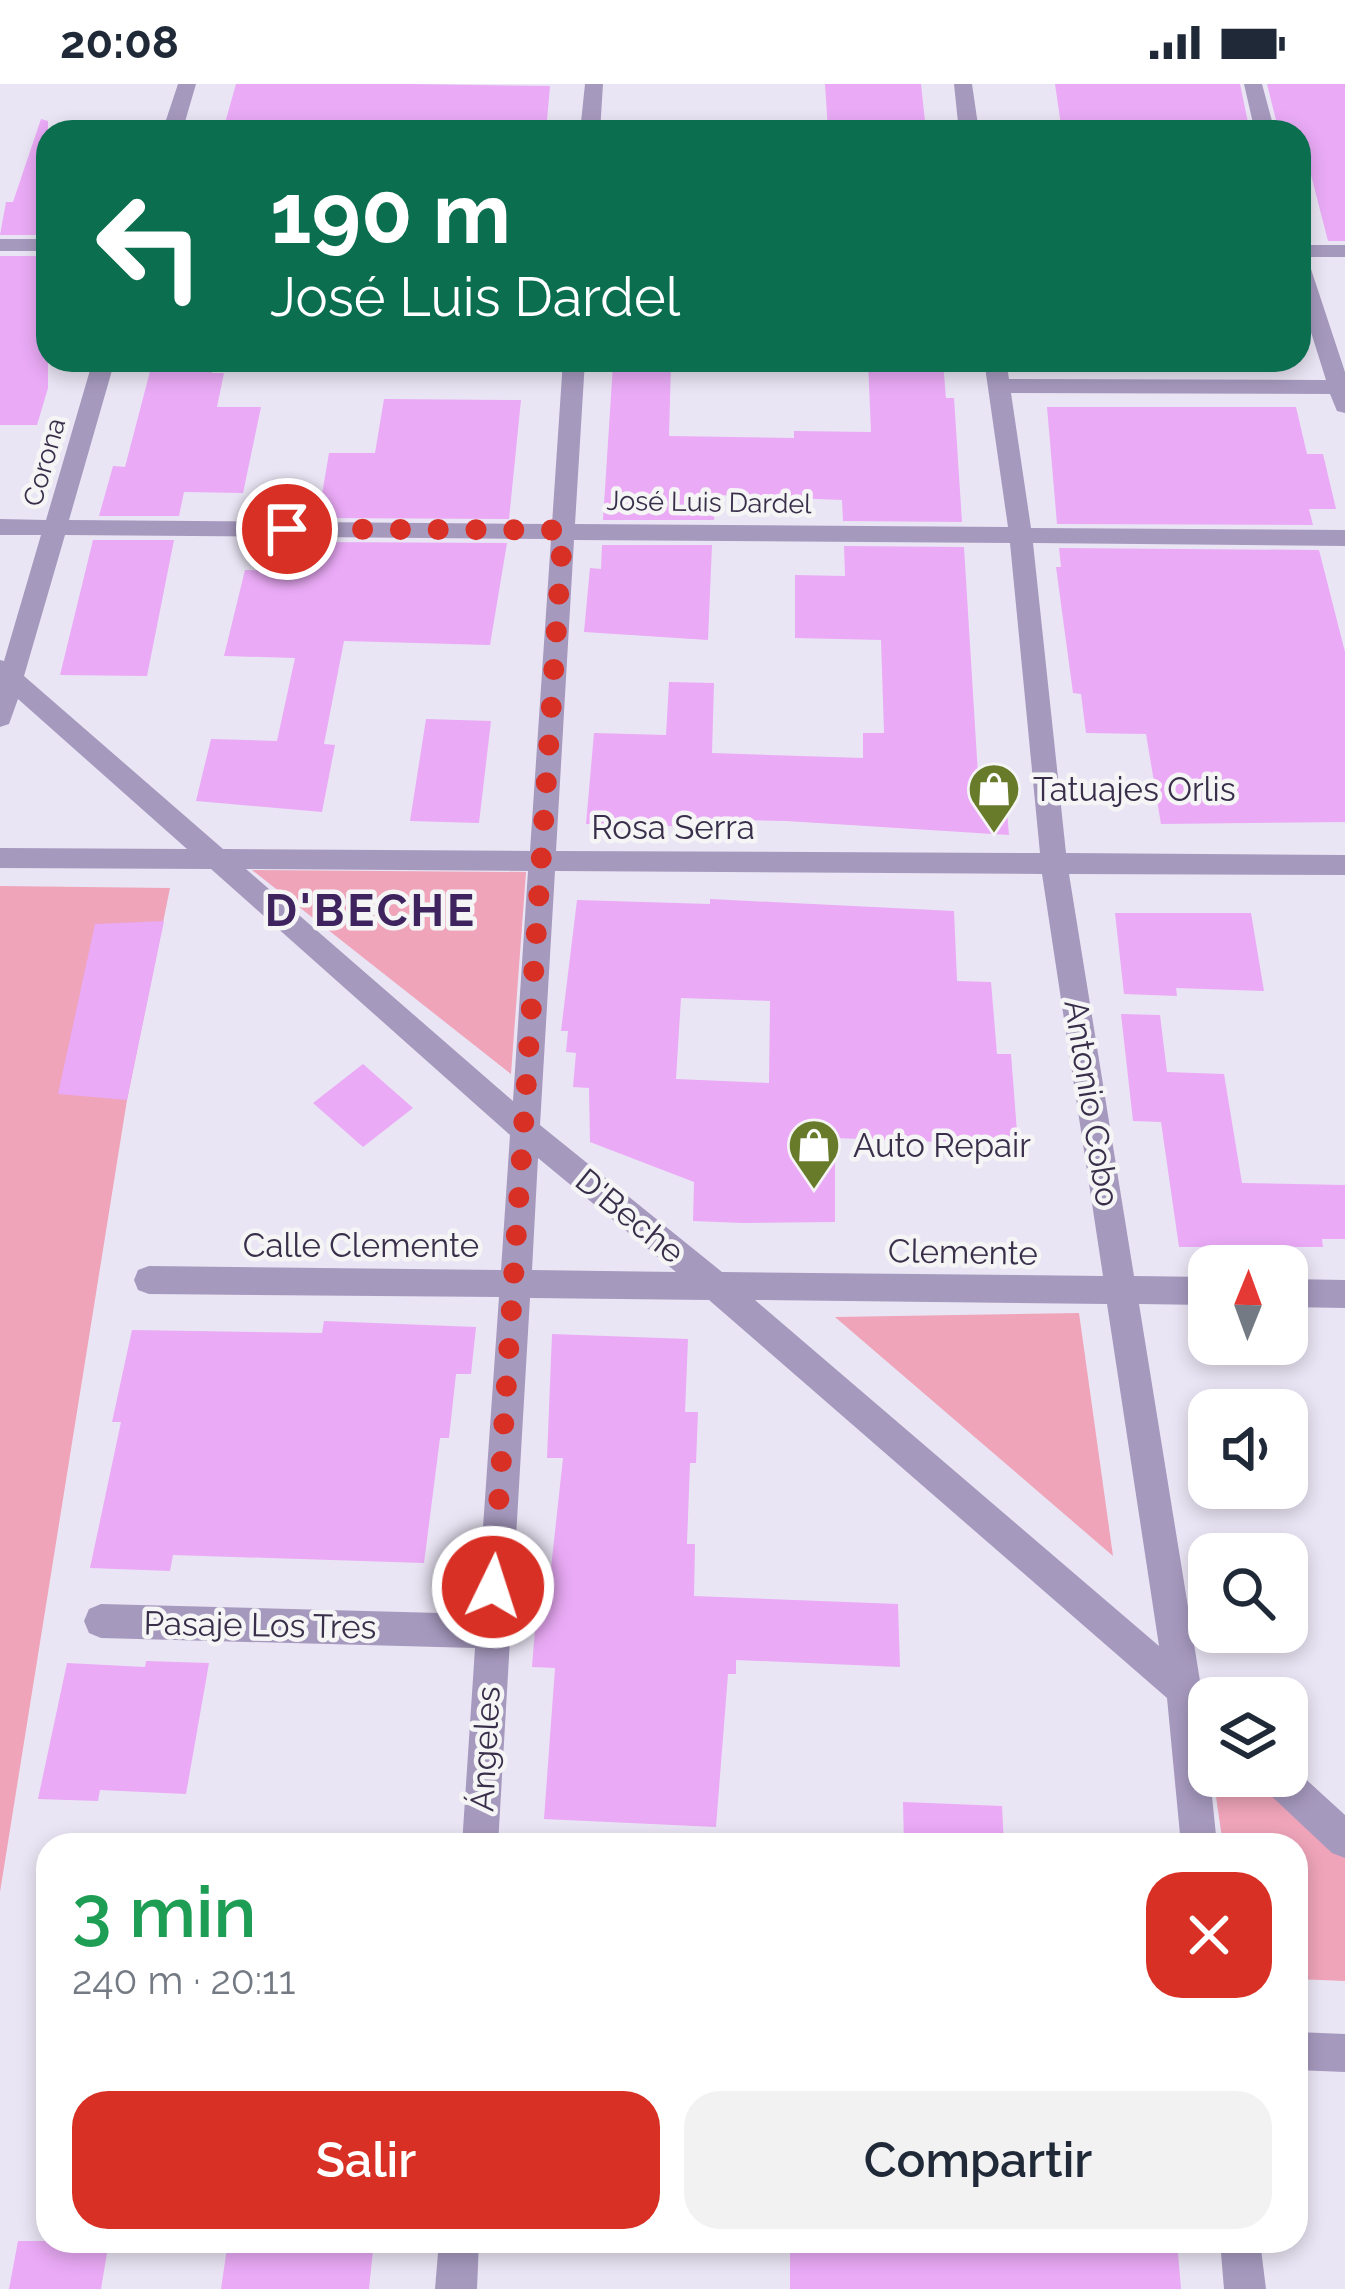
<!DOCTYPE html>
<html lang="es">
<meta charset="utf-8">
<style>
:root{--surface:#fff;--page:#f2f2f3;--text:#1f2937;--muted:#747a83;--accent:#d93025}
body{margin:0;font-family:Raleway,sans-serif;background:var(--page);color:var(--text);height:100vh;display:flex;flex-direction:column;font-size:45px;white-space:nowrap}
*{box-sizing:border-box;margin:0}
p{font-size:39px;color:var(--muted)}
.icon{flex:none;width:66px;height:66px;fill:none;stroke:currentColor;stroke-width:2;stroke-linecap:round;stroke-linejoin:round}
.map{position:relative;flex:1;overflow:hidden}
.drawer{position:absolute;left:36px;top:1749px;width:1272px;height:420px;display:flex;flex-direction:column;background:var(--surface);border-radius:36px;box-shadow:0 6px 18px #0003}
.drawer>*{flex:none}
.guide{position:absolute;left:36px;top:36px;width:1275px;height:252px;border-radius:36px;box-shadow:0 6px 18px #0003;background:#0b6e4f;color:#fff;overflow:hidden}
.needle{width:78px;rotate:1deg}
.buttons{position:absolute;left:1188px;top:1161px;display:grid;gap:24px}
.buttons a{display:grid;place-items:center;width:120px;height:120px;border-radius:24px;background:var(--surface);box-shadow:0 6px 18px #0003;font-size:60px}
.pin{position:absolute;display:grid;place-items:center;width:102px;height:102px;color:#fff;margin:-51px;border:6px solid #fff;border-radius:50%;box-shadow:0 3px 12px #0007}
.me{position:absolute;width:132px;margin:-66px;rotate:4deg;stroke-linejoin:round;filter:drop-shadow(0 0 9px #0008)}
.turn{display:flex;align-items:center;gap:42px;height:252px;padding:0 36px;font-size:54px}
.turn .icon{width:156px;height:156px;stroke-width:2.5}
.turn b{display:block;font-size:84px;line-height:102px}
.round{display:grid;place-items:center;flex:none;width:126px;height:126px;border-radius:36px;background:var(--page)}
.headline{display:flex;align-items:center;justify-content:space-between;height:204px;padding:0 36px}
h1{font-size:72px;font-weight:600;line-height:90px;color:#1e9e55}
.primary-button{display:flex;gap:24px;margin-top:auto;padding:24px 36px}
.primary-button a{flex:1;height:138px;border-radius:36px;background:var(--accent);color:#fff;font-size:48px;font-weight:600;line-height:138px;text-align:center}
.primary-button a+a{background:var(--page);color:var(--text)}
.status{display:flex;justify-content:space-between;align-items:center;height:84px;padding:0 60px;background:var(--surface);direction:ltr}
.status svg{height:33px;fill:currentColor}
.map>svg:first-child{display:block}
</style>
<div class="status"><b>20:08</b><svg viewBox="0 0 49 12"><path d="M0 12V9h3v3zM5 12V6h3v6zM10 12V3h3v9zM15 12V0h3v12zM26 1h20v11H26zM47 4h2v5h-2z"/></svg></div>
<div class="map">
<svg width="1345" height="2205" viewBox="0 0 1345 2205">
<rect width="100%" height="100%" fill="#eae5f4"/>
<g fill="#efa4b9">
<polygon points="252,786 526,788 511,990"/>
<polygon points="0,802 170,804 127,1016 0,1808"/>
<polygon points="1079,1229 1113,1472 835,1233"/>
<polygon points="1213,1692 1255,1692 1345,1772 1345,1897 1296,1895 1296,1761 1223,1761"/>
</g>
<g fill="#eaaaf6" fill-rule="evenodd">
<polygon points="236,0 411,0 550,2 546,48 223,46"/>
<polygon points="825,0 921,0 926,47 828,46"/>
<polygon points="1055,0 1240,0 1250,48 1062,48"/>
<polygon points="1267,0 1345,0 1345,157 1328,157 1301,52 1279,48"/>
<polygon points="41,35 48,37 48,151 0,151 6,118 13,118"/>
<polygon points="0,172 48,172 48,304 37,341 0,341"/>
<polygon points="153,276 215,276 212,289 224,289 217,323 261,323 243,409 184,408 179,432 99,432 113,382 125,383"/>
<polygon points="868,277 943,278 946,314 954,314 962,438 843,437 842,416 718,411 714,436 603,436 613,280 671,280 669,352 794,354 794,347 871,348"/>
<polygon points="384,315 521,316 509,435 318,434 329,369 375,369"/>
<polygon points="1047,323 1296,323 1307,370 1323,370 1336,425 1309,425 1313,441 1057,440"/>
<polygon points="93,456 174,456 147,592 60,591"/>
<polygon points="313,458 507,459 490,561 344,557 324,660 335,661 322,728 196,717 211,655 277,657 295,574 224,572 245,486 308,487"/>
<polygon points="602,461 712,461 708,556 584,548 590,484 601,485"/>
<polygon points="844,462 964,463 978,691 1004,692 1009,751 786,737 704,735 703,743 586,740 594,649 666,651 669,598 714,599 712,669 863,674 863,649 884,649 881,556 795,554 795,491 845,492"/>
<polygon points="1059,464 1319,466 1345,568 1345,738 1161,740 1146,650 1086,649 1081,610 1073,609 1056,483 1061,483"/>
<polygon points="426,635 491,637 479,739 410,737"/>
<path d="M710,815l244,12 3,70 34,1 6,72h14l7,91 -183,-7v84l-92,1 -50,-2 1,-39 -104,-40 -1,-54 -16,-1 3,-34 -10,-1 2,-21h-7l16,-131 133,4zM681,914l89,3 -1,82 -93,-4z"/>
<polygon points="1115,829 1251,829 1264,907 1176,904 1177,912 1124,910"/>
<polygon points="164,837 127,1016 58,1010 95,840"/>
<polygon points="1121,930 1160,931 1167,988 1224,990 1242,1099 1345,1101 1345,1155 1322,1155 1323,1163 1179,1163 1161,1038 1133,1037"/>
<polygon points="363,980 413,1024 363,1063 313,1019"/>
<polygon points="324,1237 476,1243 471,1290 456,1290 449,1354 440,1354 424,1479 173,1471 170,1487 90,1484 121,1338 112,1338 132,1246 322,1249"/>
<polygon points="552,1250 688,1255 685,1328 698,1328 696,1379 690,1379 687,1460 695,1460 694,1512 898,1520 900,1583 736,1576 736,1590 728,1590 716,1743 544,1735 555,1584 532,1583 537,1520 547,1521 563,1374 547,1374"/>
<polygon points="146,1577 209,1579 186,1710 100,1706 98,1717 38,1715 67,1579 145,1583"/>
<polygon points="903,1718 1002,1722 1004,1761 904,1761"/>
<polygon points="18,2157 109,2157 101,2205 9,2205"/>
<polygon points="228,2157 374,2157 369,2205 221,2205"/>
<polygon points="790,2157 1177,2157 1181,2205 790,2205"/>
</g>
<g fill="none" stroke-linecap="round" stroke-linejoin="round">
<g fill="#a699be" fill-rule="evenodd">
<polygon points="178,0 196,0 182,48 162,48"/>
<polygon points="585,0 603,0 600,48 580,48"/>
<polygon points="954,0 972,0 979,48 959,48"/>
<polygon points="1244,0 1262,0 1275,48 1255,48"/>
<rect x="0" y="155" width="48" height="12"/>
<path d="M1299,161h46v12h-38l38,115v41l-8,-2 -7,-17 -319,-1 20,135 314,2v16l-312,-3 33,310 279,2v20l-276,-1 65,402 75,1v28l-70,-1 61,377 20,17h-11v32l-4,-2 12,117h-36l-14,-147 -458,-398 -179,-2 -32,547h-36l13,-197 -374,-10 -12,-5 -5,-12 5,-12 12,-5 376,10 22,-317 -350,-3 -11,-4 -4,-10 4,-10 11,-4 352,4 9,-135 -299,-266 -211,-1v-20l187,1 -169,-150 -9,25 -9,3v-67l4,1 37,-126h-41v-16l46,1 47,-160h22l-46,160 483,4 11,-164h22l-10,164 433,3 -24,-167h22l3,19 317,1 -27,-86zM65,451l486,4 -21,312 -307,-2 -199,-173zM574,456l436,3 30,310 -484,-2zM246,785l282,2 -15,230zM555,787l487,3 61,402 -381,-4 -182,-147zM538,1074l138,114 -144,-2zM755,1216l352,4 52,342z"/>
<polygon points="1287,1195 1345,1196 1345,1224 1287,1223"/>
<polygon points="1287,1678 1345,1731 1345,1774 1332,1769 1264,1705 1259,1692 1287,1692"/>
<polygon points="1296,1948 1345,1950 1345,1988 1296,1986"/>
<polygon points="439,2157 479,2157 477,2205 435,2205"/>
<polygon points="1220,2157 1260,2157 1266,2205 1224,2205"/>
</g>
</g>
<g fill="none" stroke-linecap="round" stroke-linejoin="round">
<polyline stroke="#d93025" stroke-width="21" stroke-dasharray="0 37.8" points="287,445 563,446 493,1503"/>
</g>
<defs>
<g id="shop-pin" transform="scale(2.7)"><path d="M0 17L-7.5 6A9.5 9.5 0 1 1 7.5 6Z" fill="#687b2a" stroke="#f5f5f5"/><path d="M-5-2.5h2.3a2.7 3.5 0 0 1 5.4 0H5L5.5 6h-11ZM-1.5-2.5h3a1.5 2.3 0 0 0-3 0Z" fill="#fff"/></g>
</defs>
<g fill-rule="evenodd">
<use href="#shop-pin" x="994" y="705"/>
<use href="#shop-pin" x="814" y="1061"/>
</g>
<g text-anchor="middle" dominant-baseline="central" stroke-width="9" stroke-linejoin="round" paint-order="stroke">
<g font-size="27" fill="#392f4b" stroke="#f5f5f5">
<text transform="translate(44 378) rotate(-74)">Corona</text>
<text transform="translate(709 418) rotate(1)">José Luis Dardel</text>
</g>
<g font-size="33" fill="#392f4b" stroke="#f5f5f5" text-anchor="start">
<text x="1033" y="705">Tatuajes Orlis</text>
<text x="853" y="1061">Auto Repair</text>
</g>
<g font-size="33" fill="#392f4b" stroke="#f5f5f5">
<text x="673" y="743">Rosa Serra</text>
<text transform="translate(1092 1019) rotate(81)">Antonio Cobo</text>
<text transform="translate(630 1132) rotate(39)">D'Beche</text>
<text x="361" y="1161">Calle Clemente</text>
<text transform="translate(963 1168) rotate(1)">Clemente</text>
<text transform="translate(260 1541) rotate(1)">Pasaje Los Tres</text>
<text transform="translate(485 1665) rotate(-87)">Ángeles</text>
</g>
<g font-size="45" font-weight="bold" letter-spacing="3" fill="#3e235f" stroke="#f5f5f5">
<text x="371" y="826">D'BECHE</text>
</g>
</g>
</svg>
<div class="buttons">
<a><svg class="needle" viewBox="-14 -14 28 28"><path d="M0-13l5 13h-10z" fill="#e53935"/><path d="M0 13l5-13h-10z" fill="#747a83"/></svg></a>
<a><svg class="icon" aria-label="sound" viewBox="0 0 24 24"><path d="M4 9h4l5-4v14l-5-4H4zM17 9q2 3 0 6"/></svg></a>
<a><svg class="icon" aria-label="search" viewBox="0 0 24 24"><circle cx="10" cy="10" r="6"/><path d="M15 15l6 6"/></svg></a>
<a><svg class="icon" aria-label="layers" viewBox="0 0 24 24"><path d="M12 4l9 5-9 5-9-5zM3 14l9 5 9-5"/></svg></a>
</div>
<div class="pin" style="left:287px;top:445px;background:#d93025"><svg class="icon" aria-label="arrive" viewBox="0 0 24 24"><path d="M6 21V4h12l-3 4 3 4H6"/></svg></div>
<svg class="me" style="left:493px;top:1503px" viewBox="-20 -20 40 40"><circle r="17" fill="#d93025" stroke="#fff" stroke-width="3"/><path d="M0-11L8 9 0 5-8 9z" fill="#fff"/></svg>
<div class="guide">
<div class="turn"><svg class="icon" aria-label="left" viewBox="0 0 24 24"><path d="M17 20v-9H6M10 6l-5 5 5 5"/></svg><div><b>190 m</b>José Luis Dardel</div></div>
</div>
<section class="drawer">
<div class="headline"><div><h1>3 min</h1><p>240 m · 20:11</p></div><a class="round" style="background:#d93025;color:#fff"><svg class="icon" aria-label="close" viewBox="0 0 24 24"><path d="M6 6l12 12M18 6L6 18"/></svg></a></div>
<div class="primary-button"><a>Salir</a><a>Compartir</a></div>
</section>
</div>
